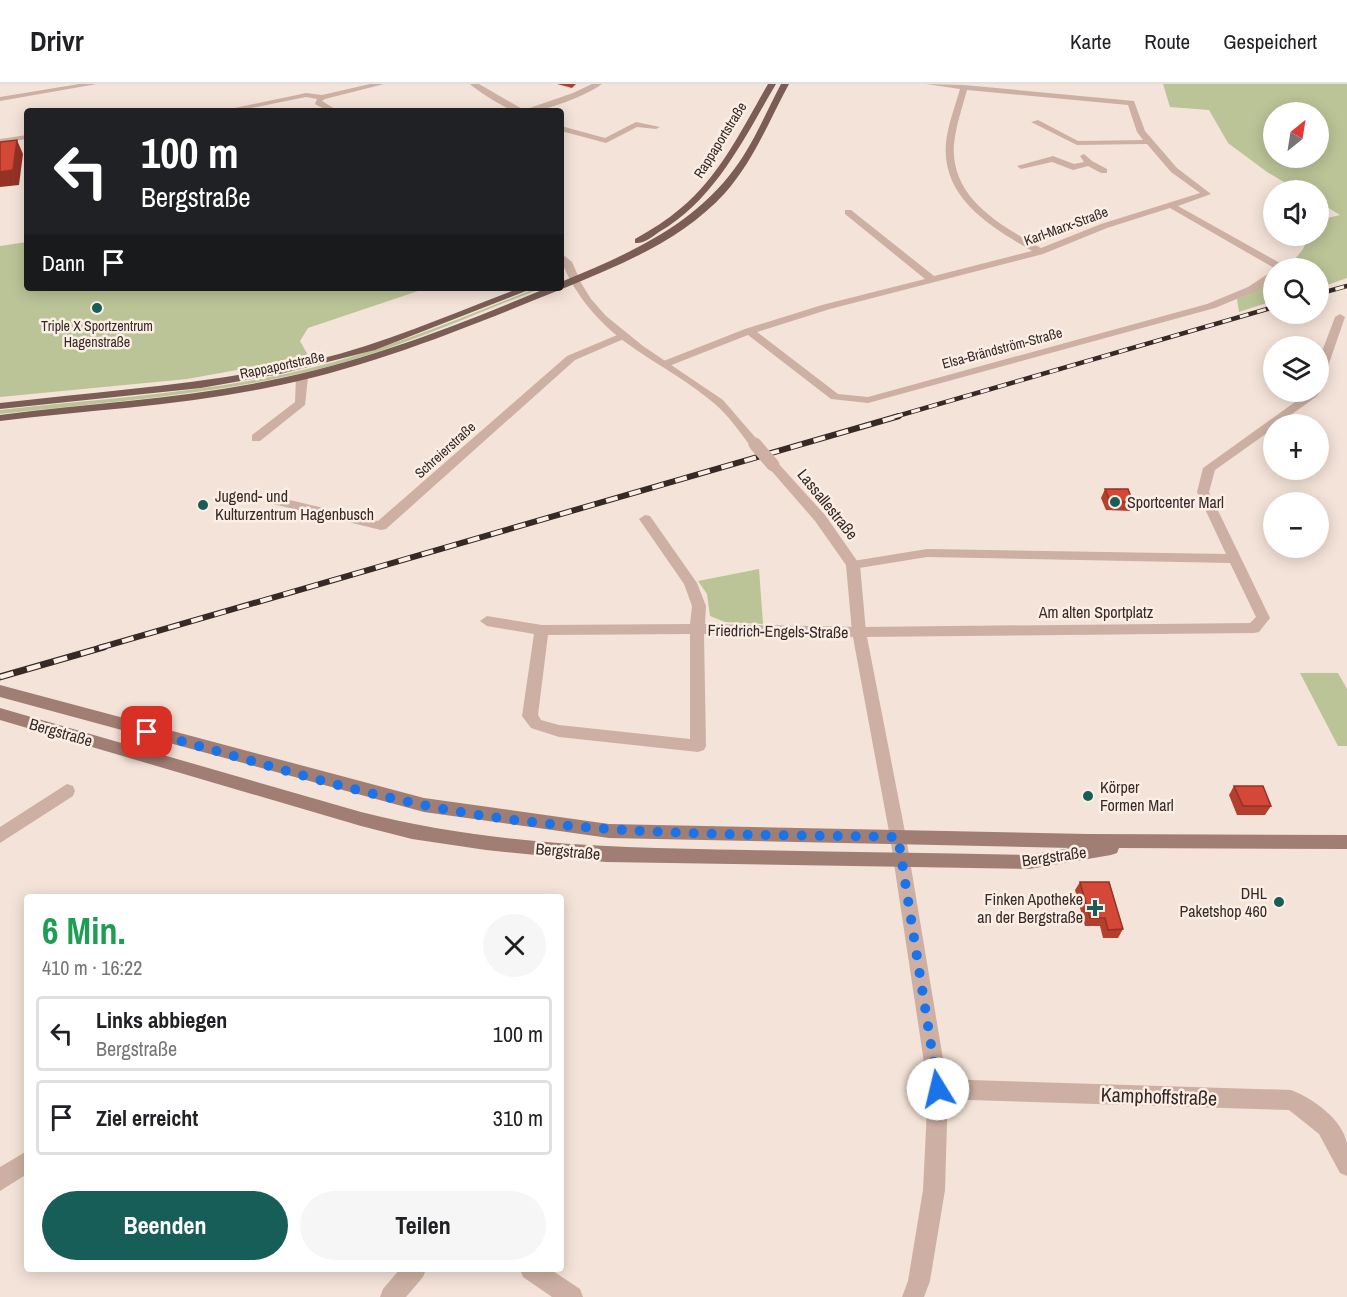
<!DOCTYPE html>
<html lang="de">
<meta charset="utf-8">
<style>
:root{--surface:#fff;--page:#f6f6f6;--text:#202124;--muted:#757577;--line:#e0e0e0;--accent:#175d58}
body{margin:0;font-family:"Archivo Narrow",sans-serif;background:var(--page);color:var(--text);height:100vh;display:flex;flex-direction:column;font-size:22px;white-space:nowrap}
*{box-sizing:border-box;margin:0}
p{font-size:20px;color:var(--muted)}
.icon{flex:none;width:33px;height:33px;fill:none;stroke:currentColor;stroke-width:2;stroke-linecap:round;stroke-linejoin:round}
.map{position:relative;flex:1;overflow:hidden}
.side{position:absolute;left:24px;top:810px;width:540px;height:378px;display:flex;flex-direction:column;background:var(--surface);border-radius:6px;box-shadow:0 3px 15px #0003}
.side>*{flex:none}
.guide{position:absolute;left:24px;top:24px;width:540px;height:183px;border-radius:6px;box-shadow:0 3px 15px #0003;background:#202124;color:#fff;overflow:hidden}
.needle{width:39px;rotate:30deg}
.tools{position:absolute;left:1263px;top:18px;display:grid;gap:12px}
.tools a{display:grid;place-items:center;width:66px;height:66px;border-radius:50%;background:var(--surface);box-shadow:0 3px 15px #0003;font-size:30px}
.pin{position:absolute;display:grid;place-items:center;width:51px;height:51px;color:#fff;margin:-26px;border-radius:12px;box-shadow:0 3px 9px #0006}
.me{position:absolute;width:66px;margin:-33px;rotate:351deg;stroke-linejoin:round;filter:drop-shadow(0 0 4px #0008)}
.turn{display:flex;align-items:center;gap:21px;height:126px;padding:0 18px;font-size:27px}
.turn .icon{width:78px;height:78px;stroke-width:2.5}
.turn b{display:block;font-size:42px;line-height:51px}
.then{display:flex;align-items:center;height:57px;padding:0 18px;background:#0003;gap:12px;font-size:22px}
.round{display:grid;place-items:center;flex:none;width:63px;height:63px;border-radius:32px;background:var(--page)}
.overview{display:flex;align-items:center;justify-content:space-between;height:102px;padding:0 18px}
h1{font-size:36px;font-weight:700;line-height:45px;color:#1e9e55}
.button{display:flex;gap:12px;margin-top:auto;padding:12px 18px}
.button a{flex:1;height:69px;border-radius:36px;background:var(--accent);color:#fff;font-size:24px;font-weight:700;line-height:69px;text-align:center}
.button a+a{background:var(--page);color:var(--text)}
ul{padding:0;list-style:none}
li{display:flex;align-items:center;gap:18px;height:75px;margin:0 12px 9px;padding:0 6px;border:3px solid var(--line);border-radius:6px}
li div{flex:1}
li b{display:block;font-size:22px}
li em{font-style:normal}
header{display:flex;align-items:center;gap:36px;box-sizing:border-box;height:84px;padding:0 30px;background:var(--surface);border-bottom:2px solid var(--line)}
header strong{font-size:28px}
nav{display:flex;gap:33px;margin-inline-start:auto;font-size:21px}
.map>svg:first-child{display:block}
</style>
<header>
<strong>Drivr</strong>
<nav><a>Karte</a><a>Route</a><a>Gespeichert</a></nav>
</header>
<div class="map">
<svg width="1347" height="1213" viewBox="0 0 1347 1213">
<rect width="100%" height="100%" fill="#f4e3d8"/>
<g fill="#bbc497" fill-rule="evenodd">
<path d="M1163,0h184v194l-28,10 -1,-20h-30l15,-19 6,-13h9l1,-16 21,-5 -21,-13 -1,-12h-20l-31,-18 -39,-29 -19,-33 -39,-3zM1274,28h44v46h-44z"/>
<polygon points="27,158 27,204 418,204 421,206 308,244 300,257 309,273 187,295 0,313 0,162"/>
<polygon points="1273,195 1273,217 1239,228 1237,215"/>
<path d="M535,205l2,1c-73,28 -145,62 -222,80 -103,25 -210,32 -315,44v-4c102,-12 207,-17 307,-41 79,-19 153,-51 228,-80z"/>
<polygon points="759,485 763,540 725,538 710,532 707,510 698,497"/>
<polygon points="1300,589 1338,589 1347,605 1347,662 1338,662"/>
</g>
<g fill="none" stroke-linecap="round" stroke-linejoin="round">
<g fill="#cdb0a3" fill-rule="evenodd">
<polygon points="370,0 384,0 325,15 322,17 338,27 328,27 315,20 317,15 306,13 236,27 220,27 306,9 322,11"/>
<path d="M470,0h9l45,26 49,-17 19,-9h10c-16,12 -68,33 -88,27 -11,-4 -35,-19 -44,-27z"/>
<path d="M926,0l38,1 170,16 11,30 32,37 34,26 -33,12 109,61 -13,1 -104,-60 -63,20 -64,26 -213,55 -73,23 81,62 30,3 339,-93 41,-17 26,-17v8l-18,13 -41,17 -347,95 -37,-4 -83,-64 -79,31h-8v-4l84,-33 77,-24 103,-26 -80,-65v-4h6l83,66 98,-25c-41,-24 -91,-53 -86,-108 2,-19 9,-36 14,-54zM967,6l161,15 9,27 6,8 -65,1 -40,-21 -7,2 46,23 70,-1 24,28 29,21 -99,31 -60,24c-41,-23 -91,-50 -87,-104 2,-18 8,-36 13,-54z"/>
<polygon points="636,38 660,43 656,45 637,43 606,59 561,47 561,42 605,54"/>
<polygon points="27,51 27,55 0,59 0,55"/>
<polygon points="1084,70 1092,77 1107,85 1107,89 1101,89 1088,82 1073,86 1052,78 1021,85 1017,82 1053,72 1074,80 1084,78 1080,72"/>
<polygon points="561,169 572,178 580,196 578,198 570,196 561,177"/>
<polygon points="1340,230 1345,233 1324,294 1318,297 1318,278 1335,233"/>
<polygon points="622,249 626,250 626,254 575,276 386,445 381,446 273,420 267,416 273,412 378,437 567,272"/>
<polygon points="302,290 308,293 305,321 260,357 252,357 252,351 295,318 296,293"/>
<path d="M1318,306l2,2 -4,5 -38,27h-4v4l-59,42 -6,22 61,126 -11,14 -5,1 -395,4 -155,-3 2,112 -2,4 -6,2 -139,-15 -28,-9 -9,-12 12,-82 -47,-8 -7,-5 7,-5 55,9 148,-1 2,-18 -8,-22 -45,-65 6,-4 5,1 47,67 9,23 -1,18 154,3 391,-4 6,-6 -26,-54 -303,-6 -74,12 -7,-4 7,-4 74,-12 299,5 -29,-62 6,-24 106,-76zM690,550v105l-131,-14 -18,-5 -3,-5 10,-80z"/>
<polygon points="67,700 73,702 75,707 73,712 0,759 0,743"/>
<path d="M938,995l353,11c21,8 52,29 56,54 0,10 0,22 0,32l-7,-3 -21,-39 -30,-24 -351,-11 -7,-3 -3,-7 3,-7z"/>
<polygon points="27,1067 27,1090 0,1107 0,1083"/>
<polygon points="400,1185 426,1185 423,1193 406,1213 380,1213 383,1205"/>
<polygon points="520,1185 550,1185 580,1205 583,1213 552,1213 523,1193"/>
</g>
<g fill="#cdb0a3" fill-rule="evenodd">
<polygon points="79,0 97,0 0,17 0,13"/>
<path d="M572,194h6l13,21 15,17 37,30 80,54 38,44 -2,3h-8c-11,-15 -22,-31 -36,-43 -54,-46 -106,-56 -145,-124z"/>
<polygon points="773,377 777,378 825,431 860,481 866,548 906,753 948,1005 945,1106 930,1197 924,1213 902,1213 908,1197 923,1106 928,1005 890,753 852,548 846,481 815,437 769,384 767,381"/>
</g>
<path fill="#a17e74" fill-rule="evenodd" d="M0,601l424,113 185,26 479,10 259,1v14l-228,-1 -2,5 -6,2 -82,14 -423,-7 -120,-12 -74,-11 -51,-13 -361,-106v-12l361,104c129,33 255,36 387,38 94,2 187,3 281,5l42,-7 -462,-10 -185,-26 -424,-115z"/>
<g fill="#7b5d55" fill-rule="evenodd">
<path d="M768,0h8c-32,54 -60,115 -117,148 -7,5 -15,12 -24,11v-4c16,-9 32,-19 46,-31 39,-32 62,-81 87,-124z"/>
<path d="M781,0h8c-20,37 -36,78 -64,109 -44,48 -105,72 -163,96 -97,39 -193,79 -296,99 -88,18 -178,22 -266,33v-6c89,-12 179,-16 267,-34 97,-19 189,-55 280,-93h14v-6c65,-27 131,-55 174,-114 19,-25 31,-56 46,-84z"/>
<path d="M517,205l9,2 -151,59 -95,24 -79,14 -201,21v-6c106,-12 212,-19 316,-43 69,-17 135,-46 201,-71z"/>
</g>
<g stroke="#372926" stroke-width="4.5">
<g id="rail-far2">
<polyline points="1318,210 1347,202"/>
<polyline points="894,333 1274,223"/>
</g>
</g>
<g stroke="#372926" stroke-width="6">
<polyline id="rail-far1" points="99,564 899,332"/>
</g>
<g stroke="#372926" stroke-width="7">
<polyline id="rail" points="0,593 104,563"/>
</g>
<use href="#rail-far2" stroke="#fbeee5" stroke-width="3" stroke-dasharray="9" stroke-linecap="butt"/>
<use href="#rail-far1" stroke="#fbeee5" stroke-width="4" stroke-dasharray="12" stroke-linecap="butt"/>
<use href="#rail" stroke="#fbeee5" stroke-width="4.5" stroke-dasharray="14" stroke-linecap="butt"/>
<polyline stroke="#cdb0a3" stroke-width="13" points="755,360 773,381"/>
</g>
<g fill="#b53e2f">
<polygon points="557,0 576,0 572,4"/>
<polygon points="1105,405 1133,418 1130,427 1106,426 1101,414"/>
<polygon points="1234,702 1271,722 1265,731 1237,731 1229,711"/>
<polygon points="1080,798 1123,845 1118,854 1103,854 1100,842 1085,842 1075,806"/>
</g>
<polygon fill="#943226" points="17,56 23,70 19,101 0,103 0,88"/>
<g fill="#d34837" stroke="#943226" stroke-width="1.5">
<polygon points="17,56 13,86 0,88 0,58"/>
<polygon points="1105,405 1128,405 1133,418 1110,417"/>
<polygon points="1234,702 1263,702 1271,722 1243,722"/>
<polygon points="1080,798 1109,798 1123,845 1108,846 1105,834 1090,834"/>
</g>
<g fill="none" stroke-linecap="round" stroke-linejoin="round">
<path stroke="#1a73e8" stroke-width="10" stroke-dasharray="0 18" d="M147,648c92,24 183,54 276,73 156,32 317,29 475,32l40,252"/>
</g>
<g fill="#175d58" stroke="#fbeee5" stroke-width="2">
<circle cx="97" cy="224" r="6"/>
<circle cx="1115" cy="418" r="6"/>
<circle cx="203" cy="421" r="6"/>
<circle cx="1088" cy="712" r="6"/>
<circle cx="1279" cy="818" r="6"/>
<path d="M1092 815h6v6h6v6h-6v6h-6v-6h-6v-6h6z"/>
</g>
<g text-anchor="middle" dominant-baseline="central" stroke-width="5" stroke-linejoin="round" paint-order="stroke">
<g font-size="14" fill="#372926" stroke="#fbeee5">
<text transform="translate(720 56) rotate(-58)">Rappaportstraße</text>
<text transform="translate(1066 142) rotate(-20)">Karl-Marx-Straße</text>
<text transform="translate(1002 264) rotate(-15)">Elsa-Brändström-Straße</text>
<text transform="translate(282 281) rotate(-12)">Rappaportstraße</text>
<text transform="translate(445 366) rotate(-42)">Schreierstraße</text>
</g>
<g font-size="14" fill="#372926" stroke="#fbeee5">
<text x="97" y="242">Triple X Sportzentrum<tspan x="97" dy="16">Hagenstraße</tspan></text>
</g>
<g font-size="16" fill="#372926" stroke="#fbeee5" text-anchor="start">
<text x="215" y="412">Jugend- und<tspan x="215" dy="18">Kulturzentrum Hagenbusch</tspan></text>
<text x="1127" y="418">Sportcenter Marl</text>
<text x="1100" y="703">Körper<tspan x="1100" dy="18">Formen Marl</tspan></text>
<text x="1267" y="809" text-anchor="end">DHL<tspan x="1267" dy="18">Paketshop 460</tspan></text>
<text x="1083" y="815" text-anchor="end">Finken Apotheke<tspan x="1083" dy="18">an der Bergstraße</tspan></text>
</g>
<g font-size="16" fill="#372926" stroke="#fbeee5">
<text transform="translate(828 420) rotate(51)">Lassallestraße</text>
<text x="1096" y="528">Am alten Sportplatz</text>
<text transform="translate(778 547) rotate(1)">Friedrich-Engels-Straße</text>
<text transform="translate(61 648) rotate(16)">Bergstraße</text>
<text transform="translate(568 767) rotate(5)">Bergstraße</text>
<text transform="translate(1054 772) rotate(-8)">Bergstraße</text>
</g>
<g font-size="20" fill="#372926" stroke="#fbeee5">
<text transform="translate(1159 1012) rotate(2)">Kamphoffstraße</text>
</g>
</g>
</svg>
<div class="tools">
<a><svg class="needle" viewBox="-14 -14 28 28"><path d="M0-13l5 13h-10z" fill="#e53935"/><path d="M0 13l5-13h-10z" fill="#757577"/></svg></a>
<a><svg class="icon" aria-label="sound" viewBox="0 0 24 24"><path d="M4 9h4l5-4v14l-5-4H4zM17 9q2 3 0 6"/></svg></a>
<a><svg class="icon" aria-label="search" viewBox="0 0 24 24"><circle cx="10" cy="10" r="6"/><path d="M15 15l6 6"/></svg></a>
<a><svg class="icon" aria-label="layers" viewBox="0 0 24 24"><path d="M12 4l9 5-9 5-9-5zM3 14l9 5 9-5"/></svg></a>
<a>+</a>
<a>−</a>
</div>
<div class="pin" style="left:147px;top:648px;background:#d93025"><svg class="icon" aria-label="arrive" viewBox="0 0 24 24"><path d="M6 21V4h12l-3 4 3 4H6"/></svg></div>
<svg class="me" style="left:938px;top:1005px" viewBox="-20 -20 40 40"><circle r="19" fill="#fff"/><path d="M0-13L10 11 0 6-10 11z" fill="#1a73e8"/></svg>
<div class="guide">
<div class="turn"><svg class="icon" aria-label="left" viewBox="0 0 24 24"><path d="M17 20v-9H6M10 6l-5 5 5 5"/></svg><div><b>100 m</b>Bergstraße</div></div>
<div class="then">Dann<svg class="icon" aria-label="arrive" viewBox="0 0 24 24"><path d="M6 21V4h12l-3 4 3 4H6"/></svg></div>
</div>
<section class="side">
<div class="overview"><div><h1>6 Min.</h1><p>410 m · 16:22</p></div><a class="round"><svg class="icon" aria-label="close" viewBox="0 0 24 24"><path d="M6 6l12 12M18 6L6 18"/></svg></a></div>
<ul>
<li><svg class="icon" aria-label="left" viewBox="0 0 24 24"><path d="M17 20v-9H6M10 6l-5 5 5 5"/></svg><div><b>Links abbiegen</b><p>Bergstraße</p></div><em>100 m</em></li>
<li><svg class="icon" aria-label="arrive" viewBox="0 0 24 24"><path d="M6 21V4h12l-3 4 3 4H6"/></svg><div><b>Ziel erreicht</b></div><em>310 m</em></li>
</ul>
<div class="button"><a>Beenden</a><a>Teilen</a></div>
</section>
</div>
